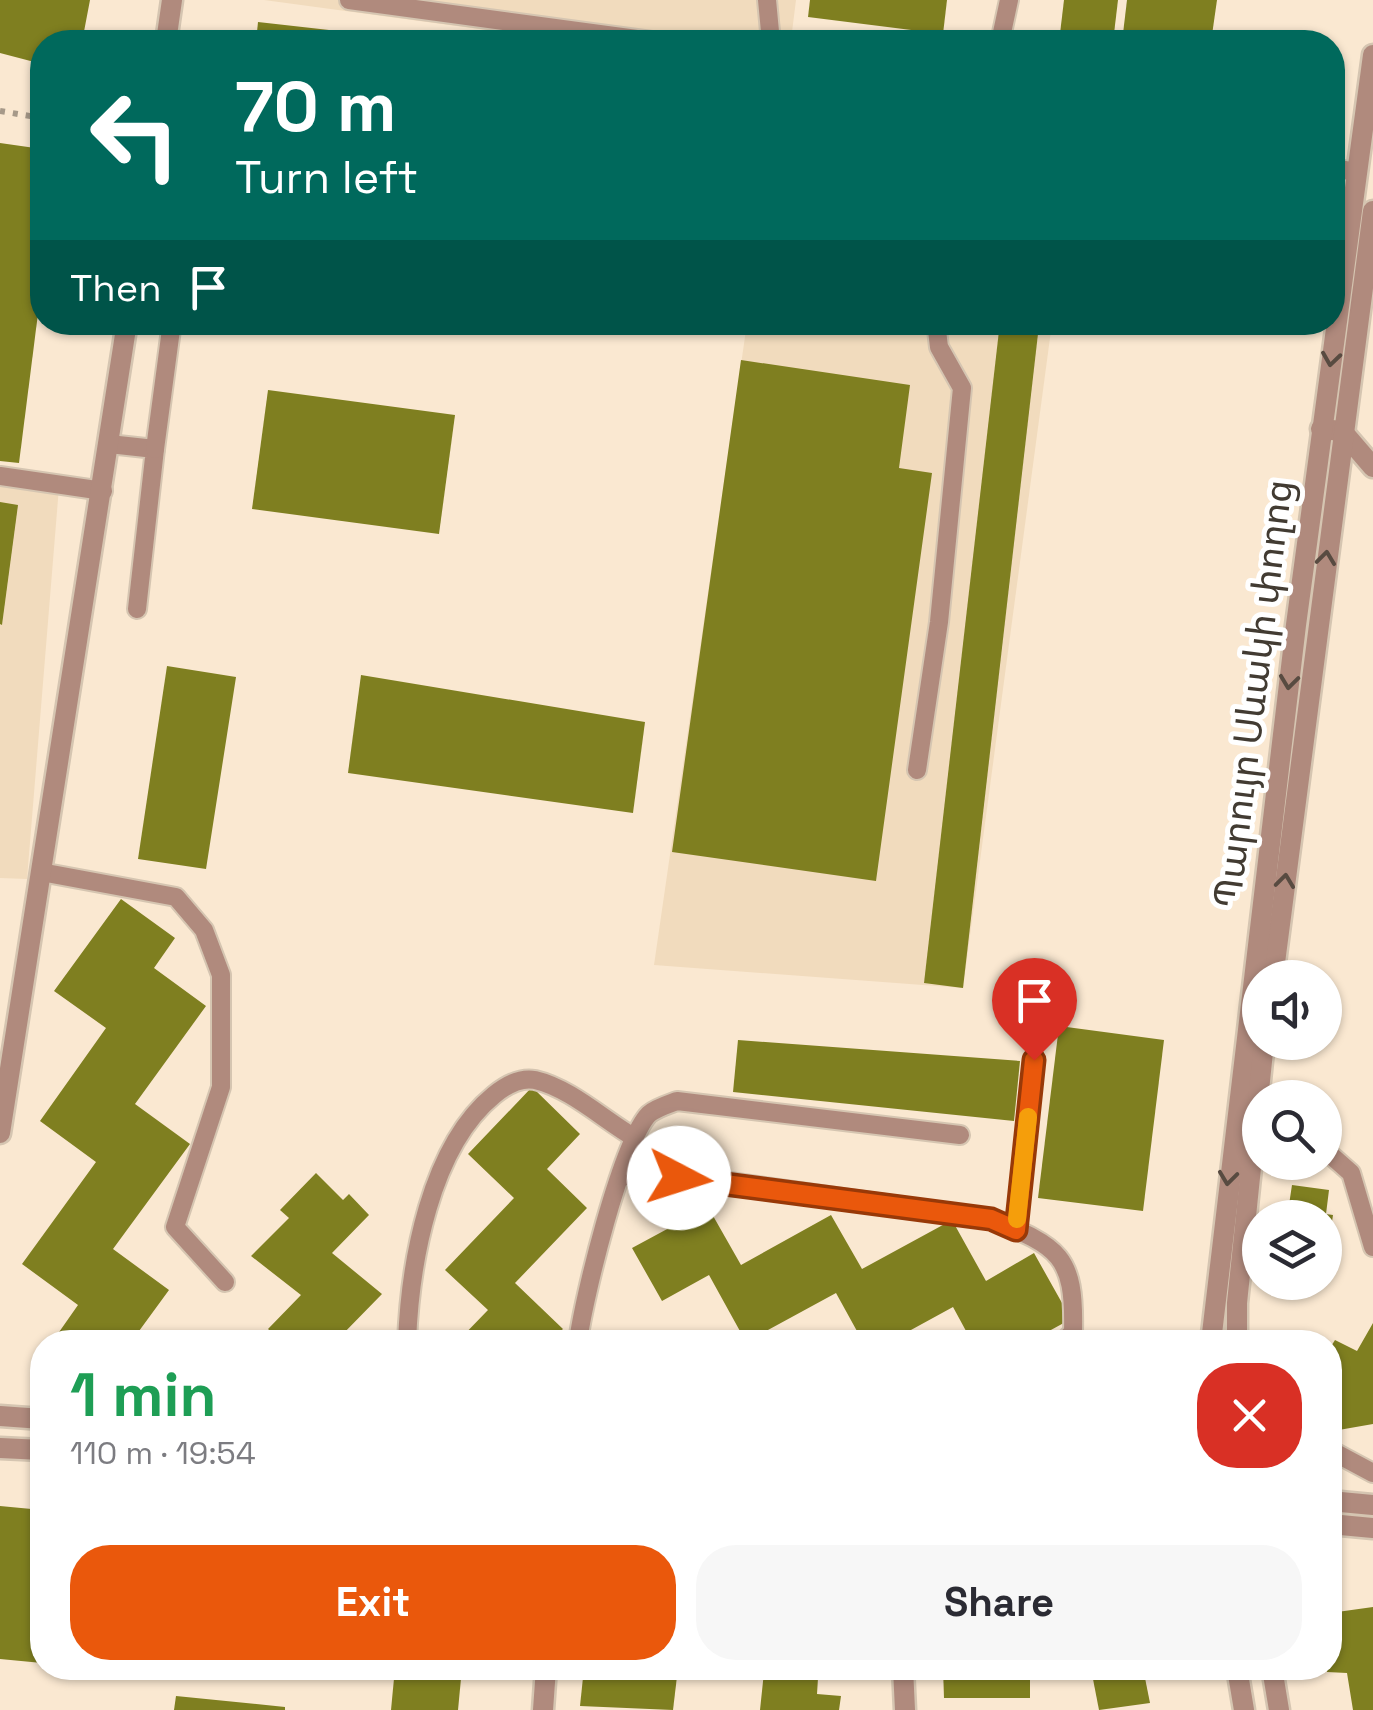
<!DOCTYPE html>
<meta charset="utf-8">
<style>
:root{--surface:#fff;--page:#f7f7f7;--text:#2b2b33;--muted:#7c7c81;--accent:#ea580c}
body{margin:0;font-family:"Space Grotesk","Noto Sans Armenian",sans-serif;background:var(--page);color:var(--text);height:100vh;display:flex;flex-direction:column;font-size:38px;white-space:nowrap}
*{box-sizing:border-box;margin:0}
p{font-size:32px;color:var(--muted)}
.icon{flex:none;width:55px;height:55px;fill:none;stroke:currentColor;stroke-width:2;stroke-linecap:round;stroke-linejoin:round}
.map{position:relative;flex:1;overflow:hidden}
.side{position:absolute;left:30px;top:1330px;width:1312px;height:350px;display:flex;flex-direction:column;background:var(--surface);border-radius:40px;box-shadow:0 2px 8px #0004}
.side>*{flex:none}
.banner{position:absolute;left:30px;top:30px;width:1315px;height:305px;border-radius:40px;box-shadow:0 2px 8px #0004;background:#00695c;color:#fff;overflow:hidden}
.controls{position:absolute;left:1242px;top:960px;display:grid;gap:20px}
.controls a{display:grid;place-items:center;width:100px;height:100px;border-radius:50%;background:var(--surface);box-shadow:0 2px 8px #0004;font-size:50px}
.pin{position:absolute;display:grid;place-items:center;width:85px;height:85px;color:#fff;margin:-102px -42px;border-radius:50% 50% 50% 0;rotate:-45deg;box-shadow:0 0 10px #0007}
.pin .icon{rotate:45deg}
.me{position:absolute;width:110px;margin:-55px;rotate:95deg;stroke-linejoin:round;filter:drop-shadow(0 0 8px #0008)}
.turn{display:flex;align-items:center;gap:35px;height:210px;padding:0 40px;font-size:45px}
.turn .icon{width:130px;height:130px;stroke-width:2.5}
.turn b{display:block;font-size:70px;line-height:85px}
.then{display:flex;align-items:center;height:95px;padding:0 40px;background:#0003;gap:20px;font-size:38px}
.round{display:grid;place-items:center;flex:none;width:105px;height:105px;border-radius:40px;background:var(--page)}
.headline{display:flex;align-items:center;justify-content:space-between;height:170px;padding:0 40px}
h1{font-size:60px;font-weight:800;line-height:75px;color:#1e9e55}
.button{display:flex;gap:20px;margin-top:auto;padding:20px 40px}
.button a{flex:1;height:115px;border-radius:40px;background:var(--accent);color:#fff;font-size:40px;font-weight:800;line-height:115px;text-align:center}
.button a+a{background:var(--page);color:var(--text)}
.map>svg:first-child{display:block}
</style>
<div class="map">
<svg width="1373" height="1710" viewBox="0 0 1373 1710">
<rect width="100%" height="100%" fill="#fae8d1"/>
<g fill="#f1dbbd">
<polygon points="264,0 796,0 792,32 833,37 832,42 574,42"/>
<polygon points="747,323 1052,323 963,988 654,965"/>
<polygon points="0,483 59,487 27,879 0,878"/>
</g>
<g fill="#7f7f20">
<polygon points="0,0 90,0 82,42 42,42 42,64 0,53"/>
<polygon points="810,0 947,0 943,34 808,17"/>
<polygon points="1064,0 1118,0 1113,42 1059,42"/>
<polygon points="1127,0 1217,0 1211,42 1122,42"/>
<polygon points="258,22 329,30 327,42 256,42"/>
<polygon points="0,143 42,149 42,282 19,463 0,461"/>
<polygon points="1000,322 1039,325 963,988 924,983"/>
<polygon points="741,360 910,385 899,468 932,473 876,881 672,852"/>
<polygon points="268,390 455,415 439,534 252,509"/>
<polygon points="0,502 18,505 2,625 0,624"/>
<polygon points="167,666 236,677 206,869 138,859"/>
<polygon points="361,675 645,722 633,813 348,773"/>
<polygon points="121,899 175,938 154,968 206,1006 135,1104 190,1144 113,1249 169,1290 131,1342 67,1342 57,1335 78,1305 22,1264 96,1162 40,1121 106,1028 54,991"/>
<polygon points="1059,1026 1164,1040 1143,1211 1038,1198"/>
<polygon points="738,1040 1020,1061 1014,1121 733,1092"/>
<polygon points="532,1087 580,1134 547,1169 587,1208 515,1283 563,1329 549,1342 457,1342 488,1310 445,1270 514,1198 468,1154"/>
<polygon points="316,1173 343,1200 349,1194 369,1215 332,1253 382,1294 339,1338 343,1342 282,1342 268,1329 301,1295 251,1256 289,1218 280,1210"/>
<polygon points="1292,1185 1329,1190 1326,1214 1333,1215 1327,1255 1325,1218 1287,1218"/>
<polygon points="708,1207 741,1265 831,1215 862,1269 952,1220 986,1281 1034,1253 1071,1319 1029,1342 972,1342 953,1307 889,1342 863,1342 836,1293 746,1342 709,1275 662,1301 632,1248"/>
<polygon points="1373,1323 1373,1424 1333,1431 1330,1348 1335,1340 1357,1351"/>
<polygon points="0,1506 42,1510 42,1663 0,1659"/>
<polygon points="1373,1607 1373,1710 1353,1710 1347,1673 1327,1672 1330,1613"/>
<polygon points="395,1668 462,1668 458,1710 391,1710"/>
<polygon points="584,1668 678,1668 673,1710 580,1706"/>
<polygon points="802,1668 840,1668 839,1674"/>
<polygon points="943,1668 1030,1668 1030,1698 944,1698"/>
<polygon points="1124,1668 1143,1668 1150,1703 1099,1710 1092,1674"/>
<polygon points="764,1672 818,1678 817,1694 841,1696 839,1710 760,1710"/>
<polygon points="176,1696 285,1707 285,1710 174,1710"/>
</g>
<g fill="none" stroke-linecap="round" stroke-linejoin="round">
<g stroke="#d5c5b1" stroke-width="22">
<g id="service">
<polyline points="349,0 659,42"/>
<polyline points="767,0 771,42"/>
<polyline points="1000,42 1009,0"/>
<polyline points="1332,168 1357,172"/>
<polyline points="109,444 155,449 137,609"/>
<polyline points="155,449 172,322"/>
<polyline points="0,476 103,491"/>
<polyline points="917,770 939,622 962,388 939,347 936,322"/>
<polyline points="41,872 176,897 204,930 221,975 221,1087 175,1227 225,1282"/>
<polyline points="1325,1150 1351,1173 1373,1247"/>
<path d="M622,1176l86,3 283,40c68,28 84,36 82,113l-10,10"/>
<polyline points="1016,1229 1034,1060"/>
<path d="M407,1342c3,-79 23,-195 87,-247 11,-9 26,-18 41,-15 35,8 69,40 100,58"/>
<path d="M578,1342c5,-42 44,-201 71,-228 7,-6 20,-10 28,-13l283,34"/>
<polyline points="1330,1450 1373,1473"/>
</g>
</g>
<g stroke="#d5c5b1" stroke-width="25">
<g id="minor">
<polyline points="1321,429 1342,431 1373,467"/>
<polyline points="903,1668 905,1710"/>
<polyline points="543,1710 546,1668"/>
</g>
</g>
<g stroke="#d5c5b1" stroke-width="25">
<g id="tertiary">
<polyline points="166,42 172,0"/>
<polyline points="1273,978 1373,211"/>
<polyline points="0,1133 127,322"/>
<polyline points="1211,1342 1296,625 1373,55"/>
<polyline points="1237,1342 1237,1303 1264,1042"/>
<polyline points="0,1416 42,1419"/>
<polyline points="0,1448 42,1450"/>
<polyline points="1330,1501 1373,1505"/>
<polyline points="1330,1524 1373,1528"/>
<polyline points="1237,1668 1244,1710"/>
<polyline points="1272,1668 1279,1710"/>
</g>
</g>
<polyline stroke="#a69989" stroke-width="6" stroke-dasharray="5 8" stroke-linecap="butt" points="0,111 42,118"/>
<use href="#service" stroke="#b08a7d" stroke-width="18"/>
<use href="#minor" stroke="#b08a7d" stroke-width="20"/>
<use href="#tertiary" stroke="#b08a7d" stroke-width="20"/>
</g>
<defs><path id="oneway-chevron" d="M-2-3.5L2.5 0L-2 3.5" fill="none" stroke-width="1.6" stroke-linecap="round" stroke-linejoin="round" transform="scale(2.5)"/></defs>
<g stroke="#584b41">
<use href="#oneway-chevron" transform="translate(1331 359) rotate(98)"/>
<use href="#oneway-chevron" transform="translate(1326 558) rotate(-83)"/>
<use href="#oneway-chevron" transform="translate(1289 682) rotate(97)"/>
<use href="#oneway-chevron" transform="translate(1285 881) rotate(-83)"/>
<use href="#oneway-chevron" transform="translate(1228 1178) rotate(97)"/>
</g>
<g fill="none" stroke-linecap="round" stroke-linejoin="round">
<g stroke="#983908" stroke-width="25">
<polyline id="route" points="679,1178 991,1219 1016,1230 1034,1060"/>
</g>
<use href="#route" stroke="#ea580c" stroke-width="18"/>
<polyline stroke="#f59e0b" stroke-width="18" points="1017,1219 1028,1117"/>
</g>
<g text-anchor="middle" dominant-baseline="central" stroke-width="10" stroke-linejoin="round" paint-order="stroke">
<g font-size="38" fill="#423b32" stroke="#fff">
<text transform="translate(1253 694) rotate(-83)">Պարույր Սևակի փողոց</text>
</g>
</g>
</svg>
<div class="controls">
<a><svg class="icon" aria-label="sound" viewBox="0 0 24 24"><path d="M4 9h4l5-4v14l-5-4H4zM17 9q2 3 0 6"/></svg></a>
<a><svg class="icon" aria-label="search" viewBox="0 0 24 24"><circle cx="10" cy="10" r="6"/><path d="M15 15l6 6"/></svg></a>
<a><svg class="icon" aria-label="layers" viewBox="0 0 24 24"><path d="M12 4l9 5-9 5-9-5zM3 14l9 5 9-5"/></svg></a>
</div>
<div class="pin" style="left:1034px;top:1060px;background:#d93025"><svg class="icon" aria-label="arrive" viewBox="0 0 24 24"><path d="M6 21V4h12l-3 4 3 4H6"/></svg></div>
<svg class="me" style="left:679px;top:1178px" viewBox="-20 -20 40 40"><circle r="19" fill="#fff"/><path d="M0-13L10 11 0 6-10 11z" fill="#ea580c"/></svg>
<div class="banner">
<div class="turn"><svg class="icon" aria-label="left" viewBox="0 0 24 24"><path d="M17 20v-9H6M10 6l-5 5 5 5"/></svg><div><b>70 m</b>Turn left</div></div>
<div class="then">Then<svg class="icon" aria-label="arrive" viewBox="0 0 24 24"><path d="M6 21V4h12l-3 4 3 4H6"/></svg></div>
</div>
<section class="side">
<div class="headline"><div><h1>1 min</h1><p>110 m · 19:54</p></div><a class="round" style="background:#d93025;color:#fff"><svg class="icon" aria-label="close" viewBox="0 0 24 24"><path d="M6 6l12 12M18 6L6 18"/></svg></a></div>
<div class="button"><a>Exit</a><a>Share</a></div>
</section>
</div>
